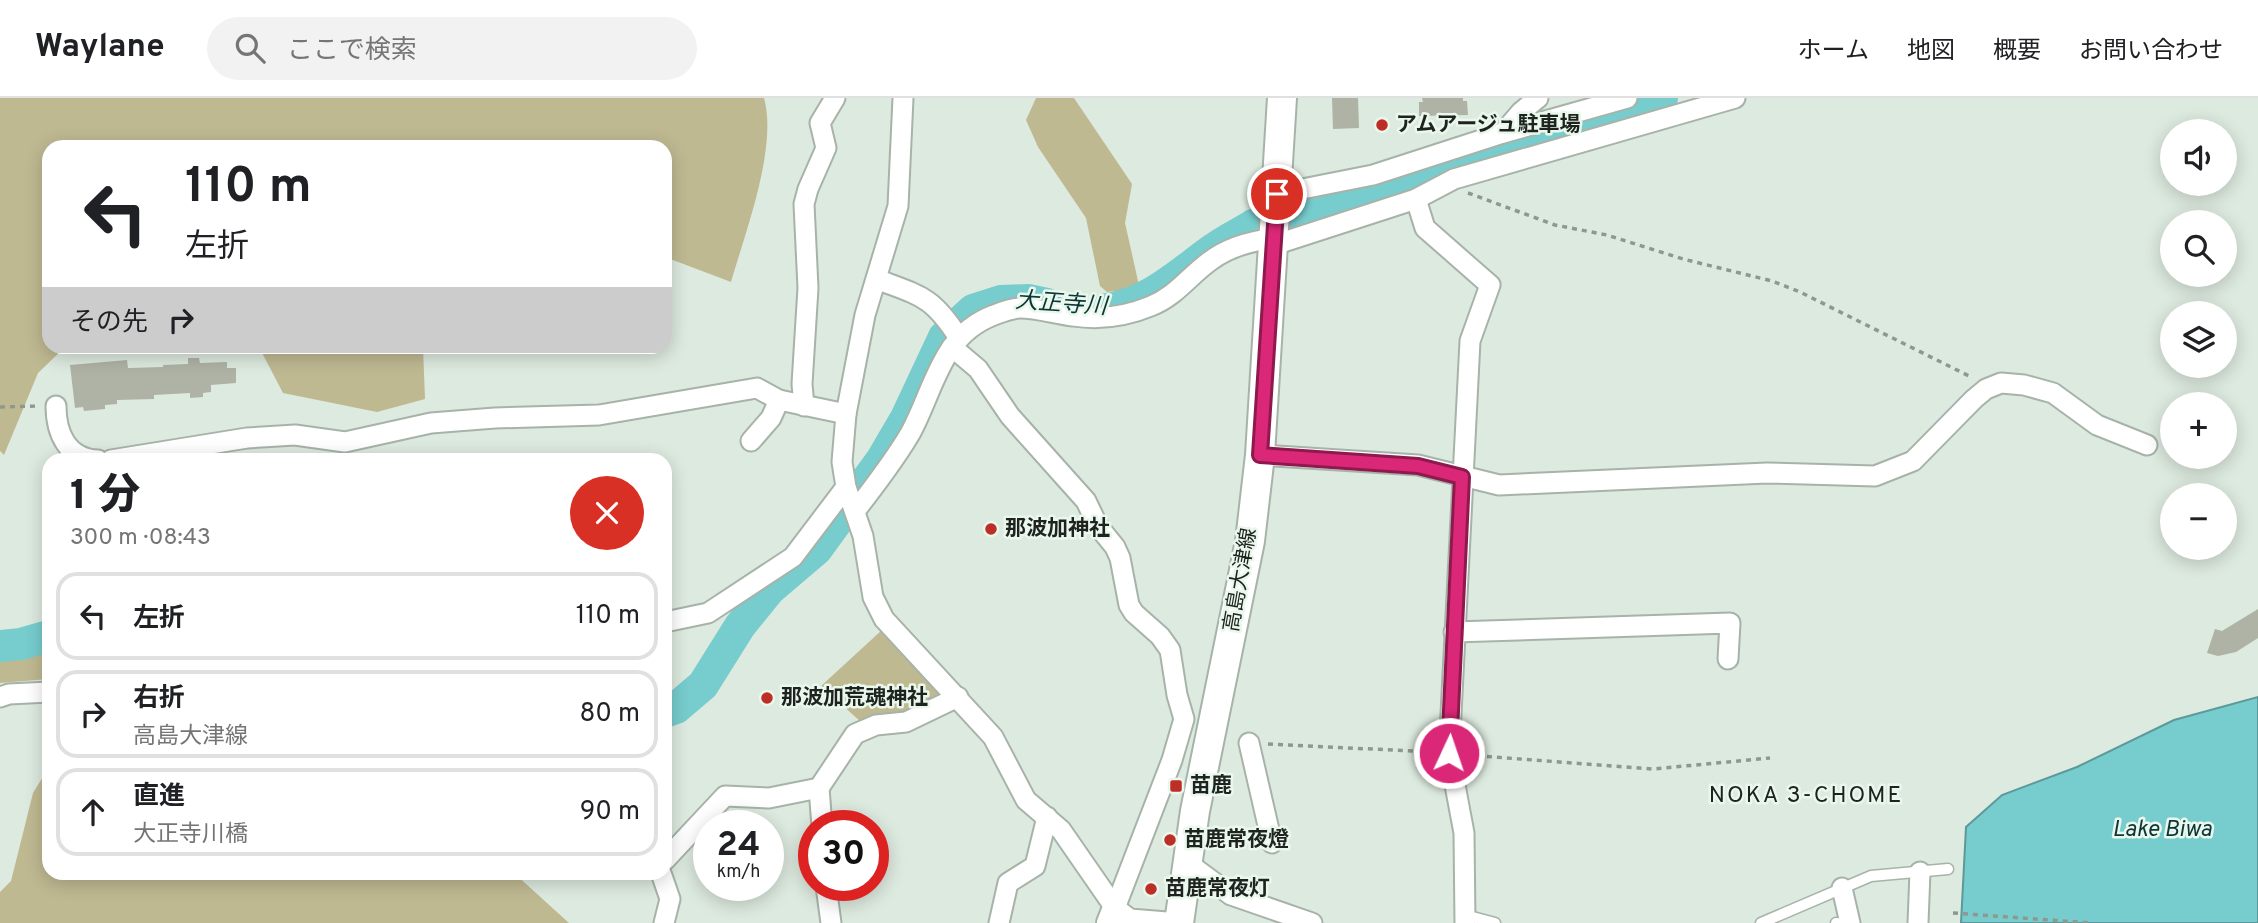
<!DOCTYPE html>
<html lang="ja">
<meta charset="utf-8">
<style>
:root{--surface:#fff;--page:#f2f2f2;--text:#202124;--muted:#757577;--line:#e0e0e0}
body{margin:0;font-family:Overpass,"Noto Sans JP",sans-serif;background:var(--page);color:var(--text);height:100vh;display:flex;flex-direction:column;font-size:26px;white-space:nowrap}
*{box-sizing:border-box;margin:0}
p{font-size:23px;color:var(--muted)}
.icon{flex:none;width:38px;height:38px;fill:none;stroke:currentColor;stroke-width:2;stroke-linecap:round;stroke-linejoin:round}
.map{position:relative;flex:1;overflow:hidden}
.details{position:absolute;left:42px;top:355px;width:630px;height:427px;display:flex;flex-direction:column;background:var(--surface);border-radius:21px;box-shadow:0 4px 18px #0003}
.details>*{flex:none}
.banner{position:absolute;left:42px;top:42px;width:630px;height:214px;border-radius:21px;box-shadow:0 4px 18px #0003;background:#fff;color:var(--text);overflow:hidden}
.tools{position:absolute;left:2160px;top:21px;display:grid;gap:14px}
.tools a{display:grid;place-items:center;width:77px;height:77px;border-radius:50%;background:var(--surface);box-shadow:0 4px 18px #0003;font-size:35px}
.speed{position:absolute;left:693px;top:712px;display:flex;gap:14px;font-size:35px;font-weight:700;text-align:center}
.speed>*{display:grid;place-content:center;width:91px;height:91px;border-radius:50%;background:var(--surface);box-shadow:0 4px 18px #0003;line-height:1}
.speed small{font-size:18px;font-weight:400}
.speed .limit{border:10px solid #d22;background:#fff;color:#111}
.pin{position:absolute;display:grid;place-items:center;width:60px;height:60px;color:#fff;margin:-30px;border:4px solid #fff;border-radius:50%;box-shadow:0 2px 7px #0007}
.me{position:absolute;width:77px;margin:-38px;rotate:3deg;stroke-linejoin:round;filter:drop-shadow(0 0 5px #0008)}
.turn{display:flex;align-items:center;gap:24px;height:147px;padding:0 28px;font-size:32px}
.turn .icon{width:91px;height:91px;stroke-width:2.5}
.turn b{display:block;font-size:49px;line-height:60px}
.then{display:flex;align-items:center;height:66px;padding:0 28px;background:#0003;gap:14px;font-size:26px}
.round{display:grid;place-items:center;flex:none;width:74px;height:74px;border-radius:37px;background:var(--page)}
.summary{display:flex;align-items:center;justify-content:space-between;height:119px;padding:0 28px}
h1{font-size:42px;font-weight:800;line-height:52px}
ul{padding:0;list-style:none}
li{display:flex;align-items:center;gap:21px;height:88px;margin:0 14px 10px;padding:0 14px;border:4px solid var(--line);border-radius:21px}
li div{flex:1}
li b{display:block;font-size:26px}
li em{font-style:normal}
header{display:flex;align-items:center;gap:42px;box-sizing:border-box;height:98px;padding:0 35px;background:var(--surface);border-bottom:2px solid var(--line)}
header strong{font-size:33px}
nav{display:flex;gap:38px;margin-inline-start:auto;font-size:24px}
.search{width:490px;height:63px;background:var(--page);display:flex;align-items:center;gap:18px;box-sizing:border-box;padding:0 24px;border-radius:38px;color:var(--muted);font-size:26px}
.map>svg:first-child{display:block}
</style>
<header>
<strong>Waylane</strong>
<div class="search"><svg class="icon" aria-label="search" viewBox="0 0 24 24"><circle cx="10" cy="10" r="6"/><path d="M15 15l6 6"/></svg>ここで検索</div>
<nav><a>ホーム</a><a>地図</a><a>概要</a><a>お問い合わせ</a></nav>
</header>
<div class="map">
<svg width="2258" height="825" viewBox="0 0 2258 825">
<rect width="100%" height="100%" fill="#ddeadf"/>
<g fill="#bfb992">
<path d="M0,0h764c14,49 -19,135 -33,184l-66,-25v-110h-616v199l16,1 -27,26 -34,82 -4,-4z"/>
<polygon points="1036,0 1074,0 1132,86 1125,125 1138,183 1137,191 1107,194 1100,188 1086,120 1038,49 1026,22"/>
<polygon points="259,249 423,249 425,301 377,314 283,295"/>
<polygon points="882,532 942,596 896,617 861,624 821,588"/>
<polygon points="0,537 49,551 49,581 0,585"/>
<polygon points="49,669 49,775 514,775 569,825 0,825 0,794 11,783 33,695"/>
</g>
<polygon fill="#77ccce" stroke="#5c999a" stroke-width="2" points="2258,599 2258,825 1961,825 1966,729 2002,697 2077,669 2174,622"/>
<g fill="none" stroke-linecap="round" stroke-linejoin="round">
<g stroke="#77ccce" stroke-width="32">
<path d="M1102,212c46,-5 77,-37 113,-62 12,-9 26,-15 38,-23l293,-94 116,-33"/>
<polyline points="0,548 21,546 49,538"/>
<polyline points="665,614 676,610 703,587 740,528 770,491 817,451 882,361 906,320 944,239 973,212 1001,203 1028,202 1047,206"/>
</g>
</g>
<g fill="#aeb3a5">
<polygon points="1332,0 1358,0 1359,30 1333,31"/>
<polygon points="1422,0 1463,0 1463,3 1467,3 1468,17 1419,18 1419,4 1423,4"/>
<polygon points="188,260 199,260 200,265 227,264 227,270 236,270 236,285 211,287 211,294 203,295 203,299 190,300 190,295 154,297 154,301 117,302 117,306 105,307 105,311 84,313 83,309 75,310 70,267 127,262 128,270 163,269 163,267 188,266"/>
<polygon points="2258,511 2258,540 2236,554 2218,558 2207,555 2215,531 2222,533"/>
</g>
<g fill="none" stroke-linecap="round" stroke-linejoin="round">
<g stroke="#a7b3a9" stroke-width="13">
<g id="service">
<polyline points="1465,817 1495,825"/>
<polyline points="1761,825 1871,778 1948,771"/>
<polyline points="1836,825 1837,825"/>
</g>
</g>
<g stroke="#a7b3a9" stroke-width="23">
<g id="minor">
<polyline points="903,0 898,108 865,217 846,316 842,364 846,389 863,438 873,499 884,521 993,639 1026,702 1061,732 1115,810 1130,821 1179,825"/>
<polyline points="1503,35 1521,14 1538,0"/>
<polyline points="1277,96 1373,77 1503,35 1627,0"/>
<polyline points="1416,101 1425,130 1490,187 1470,243 1449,655 1464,735 1465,825"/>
<polyline points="1274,147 1416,101 1454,81 1735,0"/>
<path d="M876,181c45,17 56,17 83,59"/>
<polyline points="952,249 978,271 1010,318 1086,403 1098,428 1115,449 1120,460 1129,507 1134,515 1160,538 1170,552 1177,597 1184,621 1172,662 1115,810"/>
<path d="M56,308c0,27 11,53 42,54"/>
<polyline points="804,308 802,286 808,190 804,106 808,91 826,50 820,25 835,0"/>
<polyline points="751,343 771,320 779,302"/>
<polyline points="1260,357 1418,367 1499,387 1767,375 1875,378 1913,363 1974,301 1986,291 2001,285 2024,287 2053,295 2097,327 2147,347"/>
<polyline points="111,362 247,340 295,337 345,344 431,325 495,320 599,317 757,290 779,302 846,316"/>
<path d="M856,412c19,-25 39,-50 55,-78 24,-45 30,-97 83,-117 8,-3 18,-7 26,-7 17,0 36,6 53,8 26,4 54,0 78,-10 25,-10 38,-30 59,-45 18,-14 41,-20 64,-23"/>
<polyline points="665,524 708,515 793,459 846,389"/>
<polyline points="1454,534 1730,525 1728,561"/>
<polyline points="0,599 9,596 49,594"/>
<polyline points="1249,645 1272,745"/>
<polyline points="819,690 822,728"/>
<polyline points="665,762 725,698 769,700 819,690 855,636 876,627 906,624 958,599"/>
<polyline points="1189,766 1231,797 1312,825"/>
<polyline points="661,775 670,801 664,825"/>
<polyline points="826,788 831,825"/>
<polyline points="1842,790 1850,825"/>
<polyline points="999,825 1008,785 1035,768 1047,719"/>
<polyline points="1918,825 1920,774"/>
</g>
</g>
<g stroke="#a7b3a9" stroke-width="28">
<polyline id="tertiary" points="1109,825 1115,810"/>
</g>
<g stroke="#a7b3a9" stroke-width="32">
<polyline id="secondary" points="1179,825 1195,713 1250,443 1260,357 1282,0"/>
</g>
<g stroke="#8e9890" stroke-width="3.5" stroke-dasharray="5 5" stroke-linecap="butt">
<polyline points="1468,95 1555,127 1607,137 1683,161 1772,183 1800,194 1971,279"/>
<polyline points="0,309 40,308"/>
<polyline points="1268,646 1432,654"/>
<polyline points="1467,657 1653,671 1770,660"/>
<polyline points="1953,815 2091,825"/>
</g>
<use href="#service" stroke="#fff" stroke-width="10"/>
<use href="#minor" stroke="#fff" stroke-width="19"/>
<use href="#tertiary" stroke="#fff" stroke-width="24"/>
<use href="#secondary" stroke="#fff" stroke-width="28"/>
</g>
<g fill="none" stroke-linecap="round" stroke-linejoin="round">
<g stroke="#8e194d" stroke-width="18">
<polyline id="route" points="1277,96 1260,357 1418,368 1462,379 1449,655"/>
</g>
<use href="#route" stroke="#db2777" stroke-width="12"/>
</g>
<g fill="#bc2e26" stroke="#eaf7ec" stroke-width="2.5">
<circle cx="1382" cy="27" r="7"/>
<circle cx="991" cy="431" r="7"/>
<circle cx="767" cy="600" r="7"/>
<rect x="1169" y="681" width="14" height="14" rx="3.5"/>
<circle cx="1170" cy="742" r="7"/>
<circle cx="1151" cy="791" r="7"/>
</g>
<g text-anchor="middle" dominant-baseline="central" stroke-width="5" stroke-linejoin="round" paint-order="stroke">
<g font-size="21" font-weight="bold" fill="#1e231f" stroke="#eaf7ec" text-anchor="start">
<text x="1396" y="27">アムアージュ駐車場</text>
<text x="1005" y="431">那波加神社</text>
<text x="781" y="600">那波加荒魂神社</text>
<text x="1190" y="688">苗鹿</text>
<text x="1184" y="742">苗鹿常夜燈</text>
<text x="1165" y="791">苗鹿常夜灯</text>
</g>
<g font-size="21" fill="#1e231f" stroke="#eaf7ec">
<text transform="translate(1241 482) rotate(-80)">高島大津線</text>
</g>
<g font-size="23" font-style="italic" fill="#0b3536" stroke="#eaf7ec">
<text transform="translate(1061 207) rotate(4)">大正寺川</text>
<text x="2162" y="732">Lake Biwa</text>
</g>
<g font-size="23" letter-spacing="2" fill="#1e231f" stroke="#eaf7ec">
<text x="1806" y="698">NOKA 3-CHOME</text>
</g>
</g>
</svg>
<div class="tools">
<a><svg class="icon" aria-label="sound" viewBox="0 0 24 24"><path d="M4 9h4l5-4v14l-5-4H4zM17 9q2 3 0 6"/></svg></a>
<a><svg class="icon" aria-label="search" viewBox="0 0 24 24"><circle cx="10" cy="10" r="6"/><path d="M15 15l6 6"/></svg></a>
<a><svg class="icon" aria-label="layers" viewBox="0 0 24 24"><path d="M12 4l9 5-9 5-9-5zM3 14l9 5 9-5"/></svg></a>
<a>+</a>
<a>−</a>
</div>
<div class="speed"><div>24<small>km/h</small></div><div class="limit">30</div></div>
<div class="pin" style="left:1277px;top:96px;background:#d93025"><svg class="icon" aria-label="arrive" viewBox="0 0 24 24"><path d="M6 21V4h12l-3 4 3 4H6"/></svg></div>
<svg class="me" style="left:1449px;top:655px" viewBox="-20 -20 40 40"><circle r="17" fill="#db2777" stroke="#fff" stroke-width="3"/><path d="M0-11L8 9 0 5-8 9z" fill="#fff"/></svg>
<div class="banner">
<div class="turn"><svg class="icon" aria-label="left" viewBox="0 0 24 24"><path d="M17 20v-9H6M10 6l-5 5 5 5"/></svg><div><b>110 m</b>左折</div></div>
<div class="then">その先<svg class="icon" aria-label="right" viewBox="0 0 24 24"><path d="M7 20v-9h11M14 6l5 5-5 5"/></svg></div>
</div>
<section class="details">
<div class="summary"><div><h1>1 分</h1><p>300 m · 08:43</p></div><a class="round" style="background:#d93025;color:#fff"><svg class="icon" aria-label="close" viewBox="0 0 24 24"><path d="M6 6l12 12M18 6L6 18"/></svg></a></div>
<ul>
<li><svg class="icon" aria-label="left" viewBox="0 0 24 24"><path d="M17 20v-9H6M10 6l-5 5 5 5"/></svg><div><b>左折</b></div><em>110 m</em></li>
<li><svg class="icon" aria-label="right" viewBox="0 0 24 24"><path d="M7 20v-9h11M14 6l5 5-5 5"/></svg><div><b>右折</b><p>高島大津線</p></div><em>80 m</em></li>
<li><svg class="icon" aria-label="ahead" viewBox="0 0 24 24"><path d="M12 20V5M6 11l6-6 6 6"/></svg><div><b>直進</b><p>大正寺川橋</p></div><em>90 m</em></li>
</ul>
</section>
</div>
